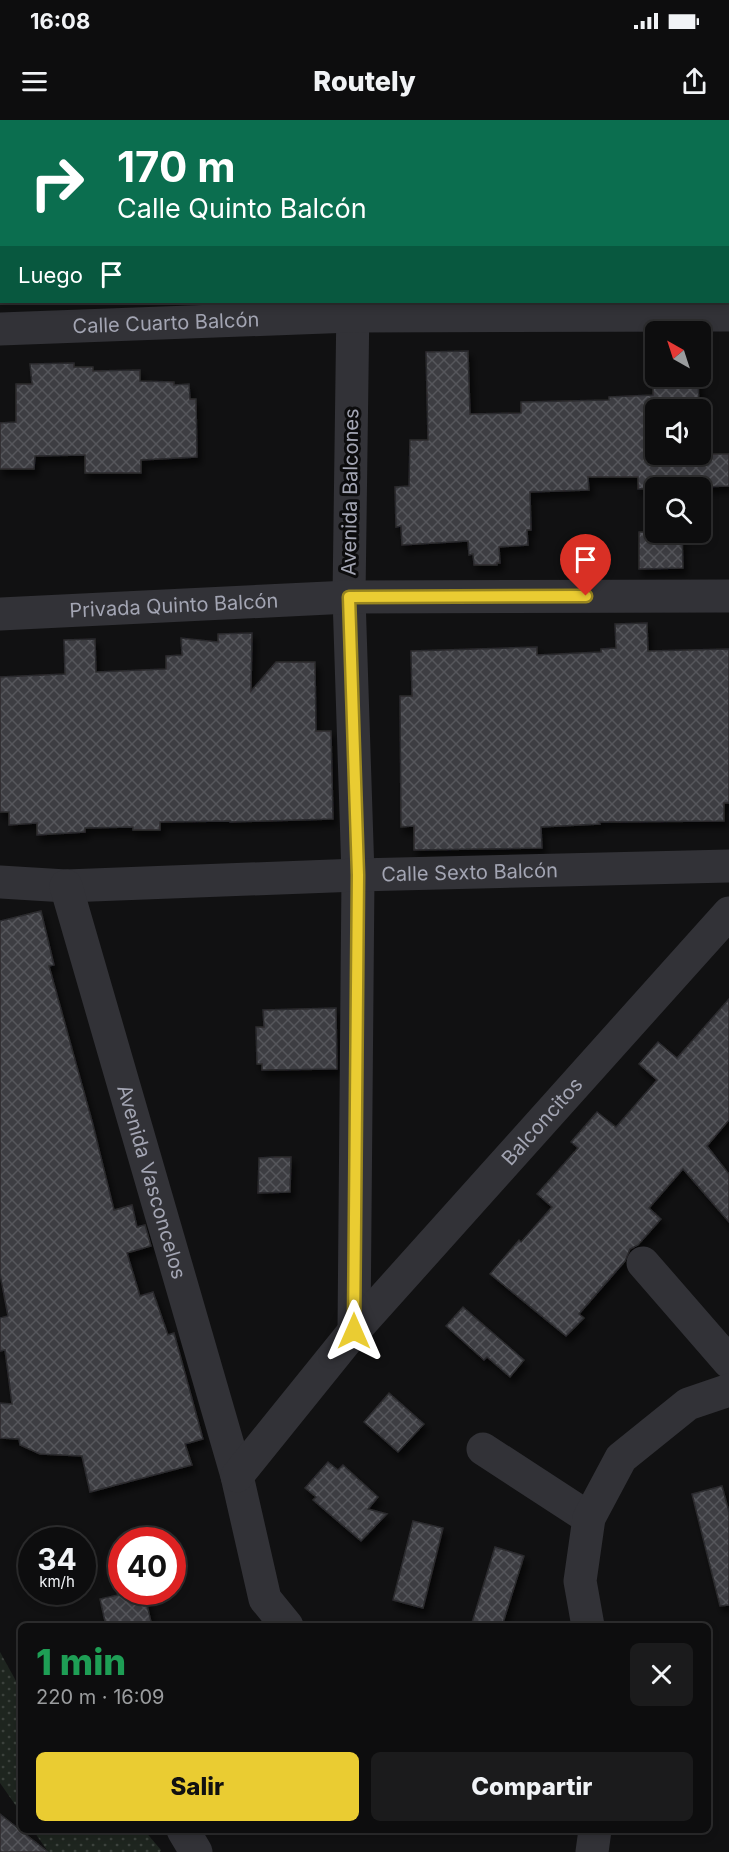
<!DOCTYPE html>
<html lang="es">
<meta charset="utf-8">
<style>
:root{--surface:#0d0d0e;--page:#1b1b1c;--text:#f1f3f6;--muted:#9a9c9e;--line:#2d2d2e;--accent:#eacc32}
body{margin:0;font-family:Inter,sans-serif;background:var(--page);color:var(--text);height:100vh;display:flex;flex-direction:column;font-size:22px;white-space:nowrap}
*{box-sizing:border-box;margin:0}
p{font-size:20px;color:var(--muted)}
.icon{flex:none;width:33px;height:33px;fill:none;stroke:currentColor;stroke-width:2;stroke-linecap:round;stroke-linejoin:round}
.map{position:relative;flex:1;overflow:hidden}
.details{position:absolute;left:18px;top:1503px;width:693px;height:210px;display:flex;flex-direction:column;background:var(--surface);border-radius:9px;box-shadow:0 3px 9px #0003,0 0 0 2px var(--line)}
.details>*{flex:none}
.guide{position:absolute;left:0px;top:0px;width:729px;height:183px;box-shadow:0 3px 9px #0003,0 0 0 2px var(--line);background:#0b6e4f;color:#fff;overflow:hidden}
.needle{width:39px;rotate:321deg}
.tools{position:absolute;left:645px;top:201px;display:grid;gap:12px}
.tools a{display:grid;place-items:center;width:66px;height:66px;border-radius:9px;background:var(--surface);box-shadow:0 3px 9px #0003,0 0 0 2px var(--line);font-size:30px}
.speed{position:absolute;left:18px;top:1407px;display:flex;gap:12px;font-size:30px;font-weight:700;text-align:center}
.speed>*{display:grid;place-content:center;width:78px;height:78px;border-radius:50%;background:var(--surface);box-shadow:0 3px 9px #0003,0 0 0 2px var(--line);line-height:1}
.speed small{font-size:15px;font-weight:400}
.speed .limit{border:9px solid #d22;background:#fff;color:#111}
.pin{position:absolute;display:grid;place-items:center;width:51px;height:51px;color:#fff;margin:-62px -26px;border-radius:50% 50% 50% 0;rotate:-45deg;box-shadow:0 0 6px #0007}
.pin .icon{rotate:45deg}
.me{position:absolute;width:66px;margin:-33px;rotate:0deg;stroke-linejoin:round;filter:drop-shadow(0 0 4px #0008)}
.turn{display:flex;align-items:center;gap:21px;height:126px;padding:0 18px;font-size:27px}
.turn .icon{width:78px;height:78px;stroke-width:2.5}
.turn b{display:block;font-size:42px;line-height:51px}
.then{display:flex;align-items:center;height:57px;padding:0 18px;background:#0003;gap:12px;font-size:22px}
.round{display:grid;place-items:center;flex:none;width:63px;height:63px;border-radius:9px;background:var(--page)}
.summary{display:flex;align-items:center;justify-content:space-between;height:102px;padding:0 18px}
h1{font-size:36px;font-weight:800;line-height:45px;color:#1e9e55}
.action{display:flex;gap:12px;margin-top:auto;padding:12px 18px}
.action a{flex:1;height:69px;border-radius:9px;background:var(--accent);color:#111;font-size:24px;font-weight:800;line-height:69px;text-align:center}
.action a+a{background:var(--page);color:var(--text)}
.status{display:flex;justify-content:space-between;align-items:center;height:42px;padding:0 30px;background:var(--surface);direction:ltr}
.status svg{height:16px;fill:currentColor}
header{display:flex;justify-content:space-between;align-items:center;height:78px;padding:0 18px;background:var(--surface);font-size:27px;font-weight:800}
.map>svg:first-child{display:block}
</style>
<div class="status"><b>16:08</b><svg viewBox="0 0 49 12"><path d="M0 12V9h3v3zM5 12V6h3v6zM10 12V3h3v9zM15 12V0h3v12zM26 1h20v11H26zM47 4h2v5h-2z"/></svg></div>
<header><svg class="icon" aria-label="menu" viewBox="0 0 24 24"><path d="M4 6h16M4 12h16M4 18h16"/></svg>Routely<svg class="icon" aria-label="share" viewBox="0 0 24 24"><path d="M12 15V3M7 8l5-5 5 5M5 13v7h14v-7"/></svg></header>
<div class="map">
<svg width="729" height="1732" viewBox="0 0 729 1732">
<defs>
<pattern id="grass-dots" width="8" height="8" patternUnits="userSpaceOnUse" patternTransform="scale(1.5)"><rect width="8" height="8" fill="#1e251f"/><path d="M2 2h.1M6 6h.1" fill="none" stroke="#3c423d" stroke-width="1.8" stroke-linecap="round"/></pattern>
<pattern id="building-cross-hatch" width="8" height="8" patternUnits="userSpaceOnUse" patternTransform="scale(1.5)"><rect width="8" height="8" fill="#3d3e42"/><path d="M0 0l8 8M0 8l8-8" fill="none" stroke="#56575b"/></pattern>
<filter id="shadow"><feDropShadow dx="3.5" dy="6" stdDeviation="3" flood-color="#0009"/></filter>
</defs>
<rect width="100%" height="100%" fill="#111112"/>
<g fill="url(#grass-dots)">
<polygon points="0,1532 21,1570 21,1693 0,1663"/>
<polygon points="33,1710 144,1710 161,1730 160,1732 48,1732"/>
</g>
<g fill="url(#building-cross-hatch)" stroke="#2c2b2e" stroke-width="1.5" filter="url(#shadow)">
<polygon points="468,231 470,294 521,293 521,282 609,280 609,277 653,275 653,256 698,258 699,290 656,290 656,334 729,334 729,366 638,369 638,357 588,357 589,370 530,372 531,410 527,410 528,425 499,427 500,443 497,443 497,445 474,445 473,434 469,435 468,421 402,425 401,406 396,407 395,367 409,366 410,320 428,320 426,232"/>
<polygon points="74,243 74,247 93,247 93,251 140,250 140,261 174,262 174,265 189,264 190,279 196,279 197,337 141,340 141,353 85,353 85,335 35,336 34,349 0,349 0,303 16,302 16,264 32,264 30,244"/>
<polygon points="639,412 682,412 683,448 639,449"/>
<polygon points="647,503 648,531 729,529 729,683 724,683 724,701 599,702 600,704 541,707 542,728 414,730 414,706 401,707 400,576 412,576 411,531 537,527 537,535 601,532 601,529 616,528 615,504"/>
<polygon points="252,513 251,571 276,542 315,542 316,611 331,611 333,699 230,702 230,701 160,702 160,710 133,710 133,707 85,708 85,712 37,715 37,703 9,705 9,692 0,692 0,557 65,554 64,520 95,519 96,552 166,549 166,536 182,535 181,518 218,522 218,514"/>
<polygon points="41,791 54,845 49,846 92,1001 114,1090 132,1085 137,1107 145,1105 151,1126 127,1133 140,1176 153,1172 168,1215 174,1213 203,1319 185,1324 192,1345 90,1372 82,1336 40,1334 20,1325 19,1319 0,1318 0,1283 12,1284 5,1230 0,1231 0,1198 8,1196 0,1154 0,801"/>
<polygon points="729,879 729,1000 707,1026 729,1054 729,1102 683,1049 649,1088 661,1099 638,1125 630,1129 625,1141 579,1194 584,1198 566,1216 490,1154 519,1120 521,1122 552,1087 537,1074 578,1028 571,1022 597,992 616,1007 657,960 639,944 658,922 677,938"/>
<polygon points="336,888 337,949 262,950 262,944 257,944 256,907 264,907 263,890"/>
<polygon points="274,1037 291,1037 290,1072 258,1073 259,1038"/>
<polygon points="463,1187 524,1240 510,1257 487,1237 484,1240 446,1206"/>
<polygon points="389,1273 424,1304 398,1332 364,1302"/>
<polygon points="328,1342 338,1350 343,1345 378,1377 368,1389 387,1394 361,1421 313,1380 316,1377 305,1368"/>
<polygon points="722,1366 729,1392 729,1485 720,1486 692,1374"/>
<polygon points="413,1401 443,1408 423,1488 393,1480"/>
<polygon points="495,1427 524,1436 502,1506 471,1506"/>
<polygon points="117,1472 144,1472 152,1506 106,1506 100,1479 118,1475"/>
<polygon points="0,1694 48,1732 0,1732"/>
</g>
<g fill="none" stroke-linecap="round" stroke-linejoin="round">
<g stroke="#323237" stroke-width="33">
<polyline points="359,2 359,0"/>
<polyline points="353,182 349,477 358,755 354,1211"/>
<path id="s1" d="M0,209l352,-13 377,-1"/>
<path id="s2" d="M0,494l349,-17 380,-1"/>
<path id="s3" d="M0,762l66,4 292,-11 371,-9"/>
<path id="s4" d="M66,766l171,590 28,123 22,27"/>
<polyline points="643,1143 729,1242"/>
<polyline points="483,1329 589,1398"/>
<path id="s5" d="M237,1356l117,-145 375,-418"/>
<polyline points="588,1506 580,1461 589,1398 621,1338 688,1284 729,1270"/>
<polyline points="183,1710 196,1732"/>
<polyline points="592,1732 595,1710"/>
</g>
</g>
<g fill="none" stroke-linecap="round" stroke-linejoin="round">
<g stroke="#988520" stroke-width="15">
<polyline id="route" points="354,1211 358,755 349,477 586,476"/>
</g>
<use href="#route" stroke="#eacc32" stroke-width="10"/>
</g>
<g text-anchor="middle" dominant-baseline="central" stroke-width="6" stroke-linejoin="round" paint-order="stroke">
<g font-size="20" fill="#a3a5b3" stroke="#0c0c0d">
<text stroke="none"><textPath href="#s1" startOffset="166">Calle Cuarto Balcón</textPath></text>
<text transform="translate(350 372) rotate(-89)">Avenida Balcones</text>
<text stroke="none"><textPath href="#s2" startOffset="174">Privada Quinto Balcón</textPath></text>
<text stroke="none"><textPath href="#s3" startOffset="470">Calle Sexto Balcón</textPath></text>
<text stroke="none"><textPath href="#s5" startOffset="468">Balconcitos</textPath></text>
<text stroke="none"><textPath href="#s4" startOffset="308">Avenida Vasconcelos</textPath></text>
</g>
</g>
</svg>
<div class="tools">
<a><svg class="needle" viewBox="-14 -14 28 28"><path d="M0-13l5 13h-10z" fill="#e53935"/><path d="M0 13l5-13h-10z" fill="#9a9c9e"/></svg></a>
<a><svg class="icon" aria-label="sound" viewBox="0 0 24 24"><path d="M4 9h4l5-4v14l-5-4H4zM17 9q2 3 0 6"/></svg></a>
<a><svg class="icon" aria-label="search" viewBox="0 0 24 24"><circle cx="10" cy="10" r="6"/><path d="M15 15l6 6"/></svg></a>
</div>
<div class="speed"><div>34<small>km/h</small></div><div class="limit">40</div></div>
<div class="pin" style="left:586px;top:476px;background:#d93025"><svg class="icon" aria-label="arrive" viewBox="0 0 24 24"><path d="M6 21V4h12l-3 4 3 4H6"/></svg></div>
<svg class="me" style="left:354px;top:1211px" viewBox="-20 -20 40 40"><path d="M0-17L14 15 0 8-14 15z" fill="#eacc32" stroke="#fff" stroke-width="4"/></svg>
<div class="guide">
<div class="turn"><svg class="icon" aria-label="right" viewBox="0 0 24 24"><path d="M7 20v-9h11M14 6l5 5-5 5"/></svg><div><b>170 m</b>Calle Quinto Balcón</div></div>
<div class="then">Luego<svg class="icon" aria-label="arrive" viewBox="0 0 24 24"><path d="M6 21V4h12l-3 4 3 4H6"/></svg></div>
</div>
<section class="details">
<div class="summary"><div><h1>1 min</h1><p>220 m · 16:09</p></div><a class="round"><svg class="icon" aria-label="close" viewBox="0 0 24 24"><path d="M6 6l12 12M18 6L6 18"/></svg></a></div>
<div class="action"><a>Salir</a><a>Compartir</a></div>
</section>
</div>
